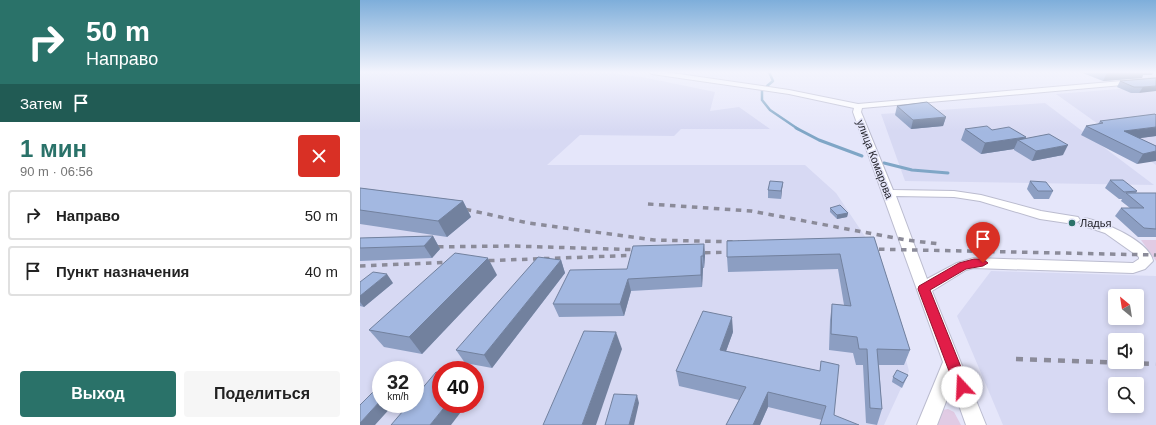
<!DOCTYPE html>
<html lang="ru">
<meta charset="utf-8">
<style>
:root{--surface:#fff;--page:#f6f6f6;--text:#222;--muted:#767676;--line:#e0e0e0;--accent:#2a7269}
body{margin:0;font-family:Helvetica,sans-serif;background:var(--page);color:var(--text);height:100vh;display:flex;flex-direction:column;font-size:15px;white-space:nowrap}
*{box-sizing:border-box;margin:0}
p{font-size:13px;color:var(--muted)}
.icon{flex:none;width:22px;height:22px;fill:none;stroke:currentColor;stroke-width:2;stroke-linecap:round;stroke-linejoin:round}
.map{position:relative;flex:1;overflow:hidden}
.sheet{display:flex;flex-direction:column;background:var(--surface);width:360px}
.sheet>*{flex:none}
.banner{background:#2a7269;color:#fff;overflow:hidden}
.needle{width:26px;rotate:330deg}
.controls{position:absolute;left:748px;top:289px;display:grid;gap:8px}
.controls a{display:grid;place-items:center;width:36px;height:36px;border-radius:4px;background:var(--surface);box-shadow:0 2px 6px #0003;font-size:20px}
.speed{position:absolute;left:12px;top:361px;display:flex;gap:8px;font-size:20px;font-weight:700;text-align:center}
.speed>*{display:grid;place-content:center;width:52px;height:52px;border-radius:50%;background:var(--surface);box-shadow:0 2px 6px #0003;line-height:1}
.speed small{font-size:10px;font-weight:400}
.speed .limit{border:6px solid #d22;background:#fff;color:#111}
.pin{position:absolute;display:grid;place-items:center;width:34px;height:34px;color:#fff;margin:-41px -17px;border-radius:50% 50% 50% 0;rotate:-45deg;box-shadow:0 0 4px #0007}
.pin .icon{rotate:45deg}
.me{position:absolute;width:44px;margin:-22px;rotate:340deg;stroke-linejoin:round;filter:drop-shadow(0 0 3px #0008)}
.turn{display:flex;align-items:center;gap:14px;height:84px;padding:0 20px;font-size:18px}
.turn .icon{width:52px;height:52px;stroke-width:2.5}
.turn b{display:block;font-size:28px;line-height:34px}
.then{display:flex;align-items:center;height:38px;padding:0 20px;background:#0003;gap:8px;font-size:15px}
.round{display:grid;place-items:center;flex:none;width:42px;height:42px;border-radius:4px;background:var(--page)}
.summary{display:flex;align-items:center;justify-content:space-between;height:68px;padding:0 20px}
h1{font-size:24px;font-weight:700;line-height:30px;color:var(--accent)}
.action{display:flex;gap:8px;margin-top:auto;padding:8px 20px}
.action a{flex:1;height:46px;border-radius:4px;background:var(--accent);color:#fff;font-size:16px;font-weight:700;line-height:46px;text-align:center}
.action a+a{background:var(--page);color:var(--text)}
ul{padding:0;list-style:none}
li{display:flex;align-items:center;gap:12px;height:50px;margin:0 8px 6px;padding:0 12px;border:2px solid var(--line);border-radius:4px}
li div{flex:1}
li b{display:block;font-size:15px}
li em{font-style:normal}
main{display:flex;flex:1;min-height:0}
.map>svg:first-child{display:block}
</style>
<main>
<section class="sheet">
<div class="banner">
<div class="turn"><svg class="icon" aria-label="right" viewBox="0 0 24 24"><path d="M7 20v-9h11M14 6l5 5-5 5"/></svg><div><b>50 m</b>Направо</div></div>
<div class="then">Затем<svg class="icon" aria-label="arrive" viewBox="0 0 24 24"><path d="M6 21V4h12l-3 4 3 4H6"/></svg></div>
</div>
<div class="summary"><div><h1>1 мин</h1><p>90 m · 06:56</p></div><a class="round" style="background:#d93025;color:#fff"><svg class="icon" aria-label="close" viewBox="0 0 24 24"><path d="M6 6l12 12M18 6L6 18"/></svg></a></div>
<ul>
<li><svg class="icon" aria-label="right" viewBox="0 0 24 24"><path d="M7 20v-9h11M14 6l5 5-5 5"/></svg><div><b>Направо</b></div><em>50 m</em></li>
<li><svg class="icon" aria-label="arrive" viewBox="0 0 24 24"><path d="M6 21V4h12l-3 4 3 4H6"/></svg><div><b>Пункт назначения</b></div><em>40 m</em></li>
</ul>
<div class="action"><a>Выход</a><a>Поделиться</a></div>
</section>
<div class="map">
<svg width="796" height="425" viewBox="0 0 796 425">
<rect width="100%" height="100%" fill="#e5e6fa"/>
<g fill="#d7d9f3" fill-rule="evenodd">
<path d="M0,72h244l43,6 68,14 -5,19 29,-4 31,22h-89l-7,7 -94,-1 -33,30h258l31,28 42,63 31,115 -25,54h-524zM21,370h34v34h-34zM81,370h34v34h-34z"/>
<polygon points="796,86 796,165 696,94"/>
<polygon points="685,103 794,185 545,181 521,114"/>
<path d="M631,271l165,5v149h-153l-46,-109zM755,296h22v22h-22zM755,340h22v22h-22zM755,384h22v22h-22z"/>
</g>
<g fill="#e1cbe4">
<polygon points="781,240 796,240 796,261"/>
<polygon points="588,409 594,412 601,425 574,425 582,410"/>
</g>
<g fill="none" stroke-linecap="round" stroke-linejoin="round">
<g stroke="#7fa6c6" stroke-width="2.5">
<polyline points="407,86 413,81 409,72"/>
<polyline points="402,90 402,100 410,110 438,129"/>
</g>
<g stroke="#7fa6c6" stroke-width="3">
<polyline points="436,128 459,140 502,156"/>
<polyline points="524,163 552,170 588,173"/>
</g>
<g stroke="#bbbccf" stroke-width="2">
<path id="minor" d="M289,72h16l124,18 69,14 298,-26v4l-294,26 -1,4 32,78 61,1 27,4 60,16 37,6 2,3 -6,4 -34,-5 -60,-18 -26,-4 -58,-1 31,83 30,-16 17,-5 159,5 6,-4v-2l-34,-24 -24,-8 -2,-3 6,-4c19,4 64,23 68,43l-8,8 -12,4 -159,-5 -8,2 -34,21 54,134h-20l-14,-39 -15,39h-20l26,-63 -90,-250 1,-4 -65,-14 -137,-20z"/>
</g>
<use href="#minor" fill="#fff" fill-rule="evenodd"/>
<g stroke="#8b8b99" stroke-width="3.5" stroke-dasharray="5.5 5.5" stroke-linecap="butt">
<polyline points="288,204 391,211 546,240 580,244"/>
<polyline points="95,207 168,223 294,240 379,242"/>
<polyline points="67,247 151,246 283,250"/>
<polyline points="508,249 796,255"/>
<polyline points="334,253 378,252"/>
<polyline points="118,261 282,255"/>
<polyline points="0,266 94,262"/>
</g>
<polyline stroke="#8b8b99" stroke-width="4.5" stroke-dasharray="7 7" stroke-linecap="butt" points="656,359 796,364"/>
</g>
<g fill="#8c9ec2">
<polygon points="720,72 793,72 792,75 783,75 782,78 743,81"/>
<polygon points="796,78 779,93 771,93 757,87 760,81"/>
<polygon points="537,106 586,117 583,126 551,129 535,115"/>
<polygon points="740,121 796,136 779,138 796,146 777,164 721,135 726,126 738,124"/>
<polygon points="605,129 632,130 666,138 703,155 672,161 654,150 654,149 621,154 601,140"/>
<polygon points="750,180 777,191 776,193 796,193 796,237 778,237 755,216 761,208 770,208 761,201 762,199 759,199 745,188"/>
<polygon points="670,181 693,191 689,199 674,199 667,189"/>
<polygon points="423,182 422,189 421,199 408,198 408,190"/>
<polygon points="0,188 103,201 111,217 87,237 0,224"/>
<polygon points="470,208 488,213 487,217 477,219 470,212"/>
<polygon points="73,236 80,249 72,258 0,261 0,238"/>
<polygon points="514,237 550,350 544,365 519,365 522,409 517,425 506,423 503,365 496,365 493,353 469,350 470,320 472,304 484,305 478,269 368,272 367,257"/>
<polygon points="344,244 345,256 344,268 343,268 342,287 271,291 264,316 199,317 193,304 267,269"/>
<polygon points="201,260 205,273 132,368 105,363 96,350"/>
<polygon points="137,275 62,354 24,347 9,330"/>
<polygon points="0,282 33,283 4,307 0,306"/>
<polygon points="373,332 366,351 460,371 479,365 462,420 408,407 400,425 366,425 379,400 319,386 316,371"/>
<polygon points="548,375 542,388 532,382 533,377"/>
</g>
<g fill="#72819e">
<polygon points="755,72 793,72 792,75 783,75 782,78 743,81 747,73"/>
<polygon points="796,86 796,91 779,93 783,87"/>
<polygon points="586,117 583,126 551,129 553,120"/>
<polygon points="796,127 796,136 759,141 764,131"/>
<polygon points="666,137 664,143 658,140 654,149 621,154 625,143"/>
<polygon points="708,145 703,155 672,161 676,151"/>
<polygon points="796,151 796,161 777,164 783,154"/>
<polygon points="423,182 422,189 421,199 421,191"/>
<polygon points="103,201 111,217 87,237 78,221"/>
<polygon points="488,213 487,217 477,219 477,215"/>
<polygon points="73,236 80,249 72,258 64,246"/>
<polygon points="344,244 345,256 344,268 343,256"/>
<polygon points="341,256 343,268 342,287 341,275"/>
<polygon points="128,258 137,275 62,354 49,337"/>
<polygon points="201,260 205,273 132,368 124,355"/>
<polygon points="27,274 33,283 4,307 0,302 0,296"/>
<polygon points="268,279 271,291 264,316 260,304"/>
<polygon points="372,317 373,332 361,365 360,350"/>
<polygon points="256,332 262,349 236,425 222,425"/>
<polygon points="115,388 117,390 115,393"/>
<polygon points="408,392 408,407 400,425 393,425"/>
<polygon points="277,395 279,403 274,425 269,425"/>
<polygon points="21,400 21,404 34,404 15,425 0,425 0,423"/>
<polygon points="87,404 107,404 91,425 70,425"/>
</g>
<g fill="#a3b8e1" stroke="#72819e">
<polygon points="796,78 796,86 783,87 774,87 760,81"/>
<polygon points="567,102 586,117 553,120 537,106"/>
<polygon points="795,114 796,115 796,127 764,131 796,146 796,151 783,154 726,126 743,123 740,121"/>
<polygon points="627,126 632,130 649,127 666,137 625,143 605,129"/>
<polygon points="689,134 708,145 676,151 658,140"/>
<polygon points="750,180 763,180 777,191 764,192"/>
<polygon points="410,181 423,182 421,191 408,190"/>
<polygon points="670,181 686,182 693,191 678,191"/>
<polygon points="0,188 103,201 78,221 0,210"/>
<polygon points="766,193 796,193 796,229 784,228 761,208 784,208"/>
<polygon points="480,205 488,213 477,215 470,208"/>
<polygon points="73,236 64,246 0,248 0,238"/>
<polygon points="514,237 550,350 517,349 522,409 510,408 507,349 499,349 497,337 471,334 472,304 491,306 480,254 367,257 367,241"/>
<polygon points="344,244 343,256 341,256 341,275 268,279 260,304 193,304 210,270 267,269 273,246"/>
<polygon points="95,253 128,258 49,337 9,330"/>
<polygon points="178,257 201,260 124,355 96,350"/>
<polygon points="13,272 27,274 0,296 0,282"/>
<polygon points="343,311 372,317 360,350 460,371 461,361 479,365 474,415 499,425 460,425 466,406 408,392 393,425 366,425 386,387 316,371"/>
<polygon points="224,331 256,332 222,425 183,425"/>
<polygon points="36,368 47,370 34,370"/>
<polygon points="537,370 548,375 543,383 533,377"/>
<polygon points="76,372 81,373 81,404 87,404 70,425 31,425 49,404 55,404 55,397"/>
<polygon points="21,384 21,400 0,423 0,405"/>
<polygon points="254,394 277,395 269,425 245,425"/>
</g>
<linearGradient id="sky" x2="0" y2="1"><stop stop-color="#7eaeda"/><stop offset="0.55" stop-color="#f3f4fd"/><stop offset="1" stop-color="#f3f4fd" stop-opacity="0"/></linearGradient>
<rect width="796" height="131" fill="url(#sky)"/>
<polygon fill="#e11d48" stroke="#92132f" points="614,259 623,259 628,263 623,266 606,269 570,290 609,387 607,391 602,393 597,391 595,387 558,289 559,286 599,263"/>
<circle fill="#2a7269" stroke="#e5e6fa" stroke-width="1.5" cx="712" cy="223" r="4"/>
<g text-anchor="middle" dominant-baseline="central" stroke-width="3" stroke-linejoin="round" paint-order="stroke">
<g font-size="11" fill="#25252c" stroke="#e5e6fa">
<text transform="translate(515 159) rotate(69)">улица Комарова</text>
</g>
<g font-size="11" fill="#25252c" stroke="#e5e6fa" text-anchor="start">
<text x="720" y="223">Ладья</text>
</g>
</g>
</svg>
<div class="controls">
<a><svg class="needle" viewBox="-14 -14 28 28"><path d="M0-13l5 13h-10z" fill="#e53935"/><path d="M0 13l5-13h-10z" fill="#767676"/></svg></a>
<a><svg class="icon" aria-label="sound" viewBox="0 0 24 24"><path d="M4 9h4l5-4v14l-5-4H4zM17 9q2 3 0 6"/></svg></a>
<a><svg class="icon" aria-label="search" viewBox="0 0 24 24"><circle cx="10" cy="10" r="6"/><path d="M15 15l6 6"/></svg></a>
</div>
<div class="speed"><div>32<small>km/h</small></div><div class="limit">40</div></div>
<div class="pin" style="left:623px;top:263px;background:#d93025"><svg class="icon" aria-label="arrive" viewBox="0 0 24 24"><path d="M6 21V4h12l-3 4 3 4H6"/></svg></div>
<svg class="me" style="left:602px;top:387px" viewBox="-20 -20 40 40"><circle r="19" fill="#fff"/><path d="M0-13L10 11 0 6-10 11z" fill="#e11d48"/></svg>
</div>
</main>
